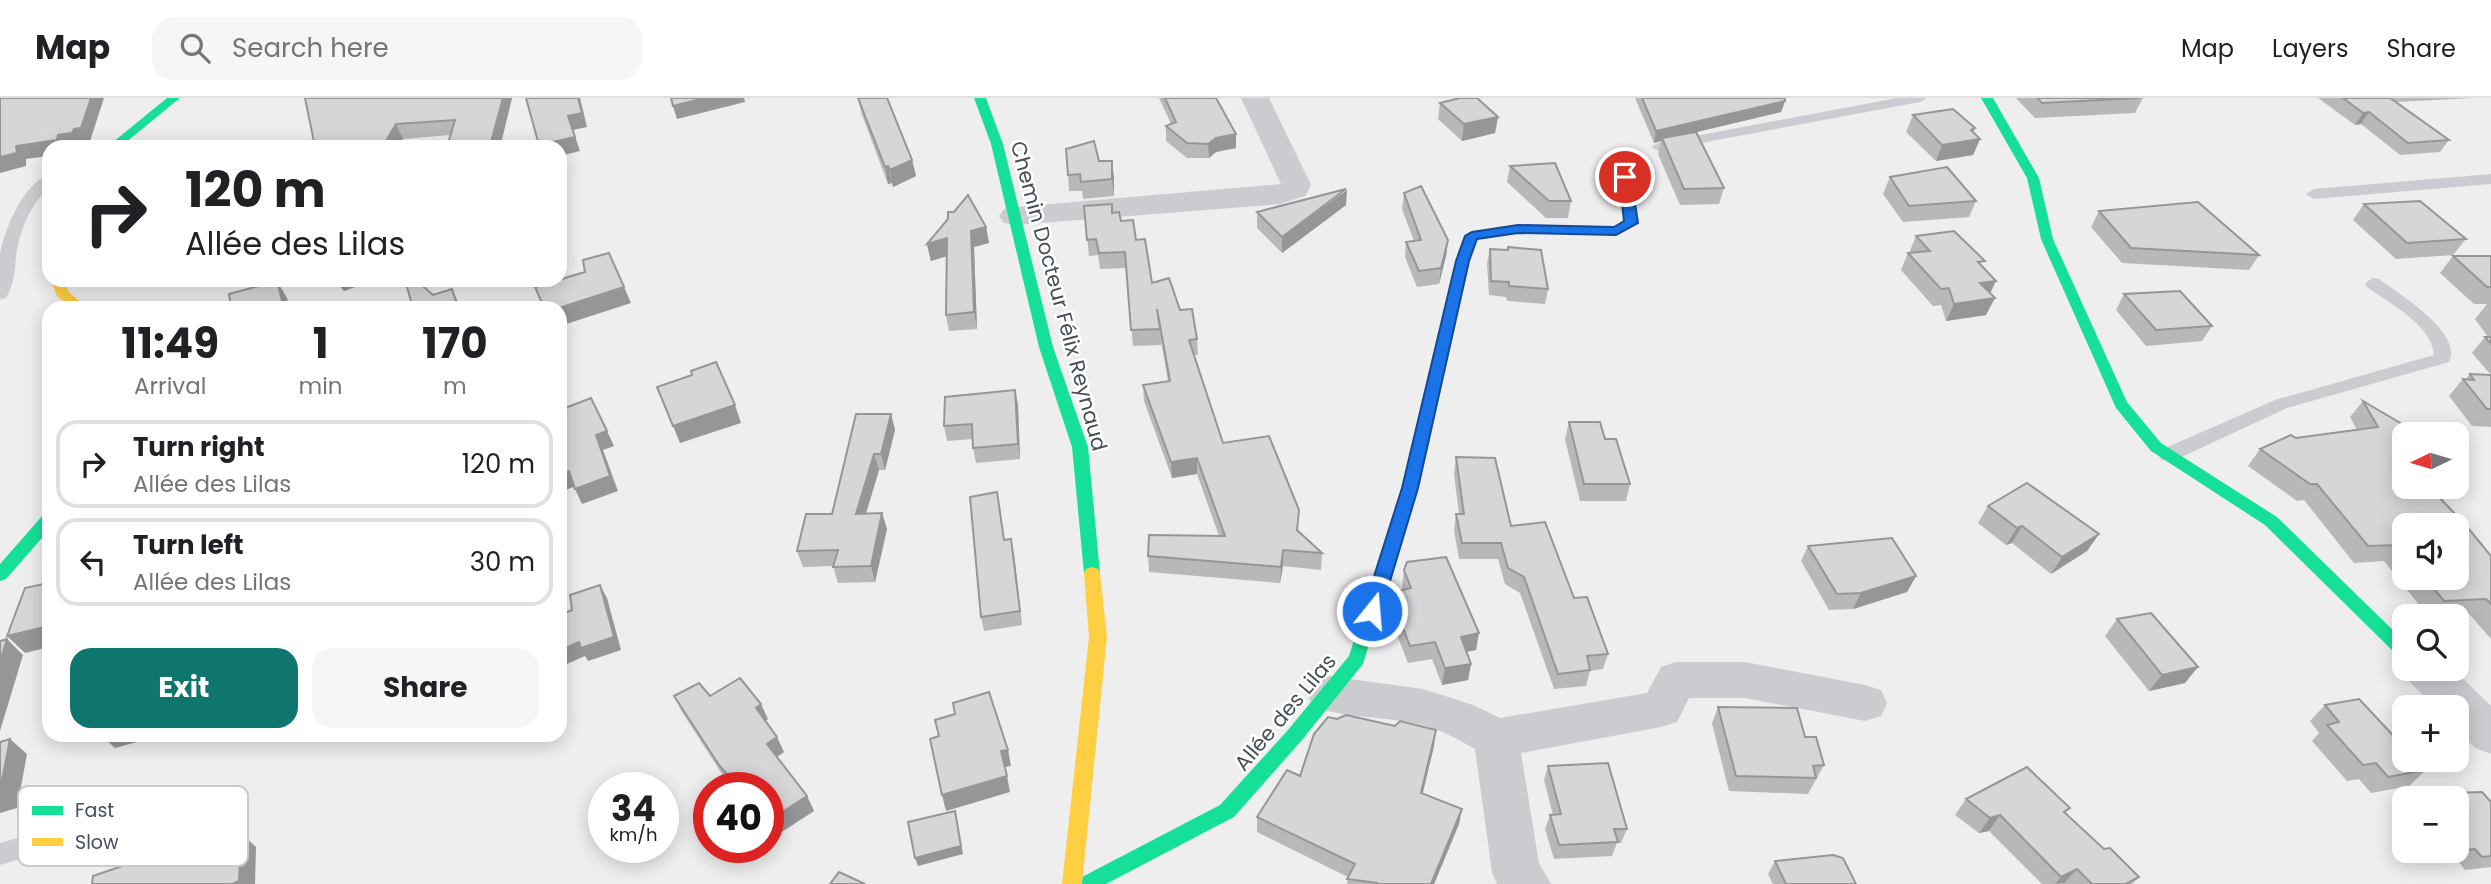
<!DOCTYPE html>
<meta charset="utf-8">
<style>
:root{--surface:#fff;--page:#f6f6f6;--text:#202124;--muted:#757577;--line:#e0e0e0;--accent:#0f766e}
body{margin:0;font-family:Poppins,sans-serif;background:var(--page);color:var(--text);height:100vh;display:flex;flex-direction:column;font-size:26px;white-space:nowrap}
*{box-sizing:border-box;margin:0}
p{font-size:23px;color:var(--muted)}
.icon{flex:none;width:38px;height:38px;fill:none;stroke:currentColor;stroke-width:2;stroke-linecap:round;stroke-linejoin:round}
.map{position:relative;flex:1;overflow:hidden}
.details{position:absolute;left:42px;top:203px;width:525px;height:441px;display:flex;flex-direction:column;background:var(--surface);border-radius:21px;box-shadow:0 4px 18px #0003}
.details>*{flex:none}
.guide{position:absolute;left:42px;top:42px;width:525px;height:147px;border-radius:21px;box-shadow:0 4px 18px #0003;background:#fff;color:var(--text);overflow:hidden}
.needle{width:46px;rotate:265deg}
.fabs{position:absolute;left:2392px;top:324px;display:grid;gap:14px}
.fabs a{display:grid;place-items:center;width:77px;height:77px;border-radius:14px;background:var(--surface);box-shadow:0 4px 18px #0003;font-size:35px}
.speed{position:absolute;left:588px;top:674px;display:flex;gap:14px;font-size:35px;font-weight:700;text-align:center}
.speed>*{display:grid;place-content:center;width:91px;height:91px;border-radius:50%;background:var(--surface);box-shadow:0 4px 18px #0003;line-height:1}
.speed small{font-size:18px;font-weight:400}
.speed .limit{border:10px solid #d22;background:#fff;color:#111}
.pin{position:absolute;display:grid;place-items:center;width:60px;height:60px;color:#fff;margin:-30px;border:4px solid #fff;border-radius:50%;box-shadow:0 2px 7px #0007}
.me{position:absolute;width:77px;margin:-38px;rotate:17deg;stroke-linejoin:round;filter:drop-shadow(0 0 5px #0008)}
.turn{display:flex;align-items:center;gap:24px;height:147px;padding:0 28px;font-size:32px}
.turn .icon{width:91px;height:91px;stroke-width:2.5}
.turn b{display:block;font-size:49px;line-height:60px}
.eta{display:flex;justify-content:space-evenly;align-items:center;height:119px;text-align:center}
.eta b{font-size:42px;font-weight:700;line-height:49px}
.action{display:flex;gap:14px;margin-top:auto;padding:14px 28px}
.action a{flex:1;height:80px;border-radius:21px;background:var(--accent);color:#fff;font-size:28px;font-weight:700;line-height:80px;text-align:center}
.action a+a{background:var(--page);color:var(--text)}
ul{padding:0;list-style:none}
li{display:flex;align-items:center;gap:21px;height:88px;margin:0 14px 10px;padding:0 14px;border:4px solid var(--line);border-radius:21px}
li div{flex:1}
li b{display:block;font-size:26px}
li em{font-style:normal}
header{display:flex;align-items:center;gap:42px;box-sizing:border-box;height:98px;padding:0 35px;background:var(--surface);border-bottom:2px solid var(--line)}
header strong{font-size:33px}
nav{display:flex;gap:38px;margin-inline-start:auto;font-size:24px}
.search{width:490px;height:63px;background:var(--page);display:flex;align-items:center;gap:18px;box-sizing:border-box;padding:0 24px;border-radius:21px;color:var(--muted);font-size:26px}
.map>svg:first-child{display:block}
</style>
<header>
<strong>Map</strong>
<div class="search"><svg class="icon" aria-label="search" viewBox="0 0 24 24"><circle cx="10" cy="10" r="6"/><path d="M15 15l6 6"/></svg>Search here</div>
<nav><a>Map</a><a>Layers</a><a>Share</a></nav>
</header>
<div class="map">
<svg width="2491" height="786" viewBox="0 0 2491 786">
<rect width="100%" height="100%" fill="#efeeee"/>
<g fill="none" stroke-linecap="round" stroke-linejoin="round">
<g fill="#cacccf" fill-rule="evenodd">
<polygon points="1897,0 1927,0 1920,4 1658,53 1651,49 1658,45"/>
<polygon points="2491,76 2491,86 2314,101 2306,96 2314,91"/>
<path d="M49,77v13c-19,17 -29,42 -33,68 -1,15 -2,28 -10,42l-6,1c0,-15 0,-30 0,-45 4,-24 24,-72 49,-79z"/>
<path d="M2373,180l6,1c20,15 85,54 70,83l-162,46 -112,52h-14l-2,-5 2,-5 114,-50 159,-45c-2,-30 -45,-52 -67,-68l-2,-4z"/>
<polygon points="118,712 126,715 130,722 126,729 0,767 0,745"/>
</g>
<g fill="#cacccf" fill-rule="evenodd">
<polygon points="1241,0 1269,0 1311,87 1305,98 1280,106 1015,127 1004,125 999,118 1004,111 1015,109 1281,86"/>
<path d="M1676,564h69l120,23 16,5 6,13 -6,13 -16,5 -120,-23h-56l-12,24 -16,5 -140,26 18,110 12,21h-54l-5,-12 -17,-123c-16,-9 -32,-18 -49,-23 -37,-10 -76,-7 -113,-19l-6,-13 6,-13 16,-5 94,13 50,16 27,13 147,-25 14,-26z"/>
<polygon points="2404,564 2404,570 2452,570 2491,608 2491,656 2475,650 2457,632 2457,609 2434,609 2408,582 2401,570"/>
</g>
<g fill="#16e098" fill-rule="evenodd">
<polygon points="167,0 180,0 120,49 107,49"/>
<polygon points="974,0 986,0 1003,46 1053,249 1088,349 1100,475 1098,479 1086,479 1084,475 1072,349 1039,249 991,46"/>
<polygon points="1981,0 1993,0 2039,80 2053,141 2127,304 2161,345 2277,419 2404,543 2404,560 2398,558 2265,427 2151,353 2116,310 2041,141 2027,80"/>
<polygon points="1422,335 1430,340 1418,390 1363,566 1302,642 1234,719 1106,786 1077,786 1080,780 1220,707 1288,632 1349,558 1402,390 1414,340"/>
<polygon points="49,415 49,432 6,481 0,483 0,466 43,417"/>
</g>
<g fill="#ffcf43" fill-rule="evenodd">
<polygon points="1625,75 1631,79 1637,125 1616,137 1518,135 1477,141 1470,163 1430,340 1422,345 1417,344 1414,340 1456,163 1467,135 1518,127 1614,129 1624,123 1619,79"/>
<polygon points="51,182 65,182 68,193 87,210 72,210 57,198"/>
<polygon points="1092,469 1098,471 1100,475 1107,539 1082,786 1062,786 1089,539 1084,475 1086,471"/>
</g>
</g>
<g fill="#b8b8bb" fill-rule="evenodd">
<polygon points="305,0 512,0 500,49 450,37 403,41 398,49 315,49"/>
<polygon points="858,0 912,62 916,78 893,89 892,85 888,86 861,14"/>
<polygon points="1159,0 1216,0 1236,50 1216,54 1209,60 1187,60 1166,43 1166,28 1171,26"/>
<polygon points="1635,0 1785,0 1785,3 1781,14 1697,34 1724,90 1719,106 1680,107 1658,56 1661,43 1654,45"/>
<polygon points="2016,0 2143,0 2135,15 2035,20"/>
<polygon points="2318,0 2473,0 2397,4 2449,42 2440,54 2400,57 2361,26 2355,27"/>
<polygon points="1440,5 1498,19 1495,35 1462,43 1438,21"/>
<polygon points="1913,17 1975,30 1973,34 1980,41 1973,57 1936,63 1906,34"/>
<polygon points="1099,63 1114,79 1114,98 1083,101 1082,93 1069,93 1068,77"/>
<polygon points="1510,68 1571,103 1568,120 1546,120 1507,84"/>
<polygon points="1890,79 1976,103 1969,119 1903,124 1883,96"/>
<polygon points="1404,95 1448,142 1446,158 1439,186 1417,189 1405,159 1406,144 1414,143 1402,111"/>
<polygon points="2364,106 2466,141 2453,157 2396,161 2353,122"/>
<polygon points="1346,107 1282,155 1257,130 1257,114"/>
<polygon points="1084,108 1113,115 1136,142 1152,185 1180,212 1197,241 1198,257 1194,257 1223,345 1298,433 1322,455 1321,472 1283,468 1280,485 1149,474 1148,458 1219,438 1197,376 1172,380 1144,303 1143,287 1168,283 1161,243 1161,247 1133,248 1126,170 1100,171 1098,157 1089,158"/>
<polygon points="2099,113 2259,157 2249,172 2122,165 2091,129"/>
<polygon points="986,129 989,145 974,149 977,231 949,233 946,217 947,158 931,163 927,146"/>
<polygon points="1916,138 1982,168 1990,196 1986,217 1946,223 1941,207 1933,208 1901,172 1908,155 1909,155"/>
<polygon points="1490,151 1548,191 1545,206 1507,203 1506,199 1489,197 1487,166"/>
<polygon points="2453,158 2491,158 2491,277 2472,255 2485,239 2488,239 2475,221 2487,206 2474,206 2440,175"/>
<polygon points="333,182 374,182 344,193"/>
<polygon points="2124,196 2212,228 2202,243 2146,248 2116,212"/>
<polygon points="2470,276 2491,277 2491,329 2472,328 2449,298 2463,281 2466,281"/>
<polygon points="1015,292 1018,307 1020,361 976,365 973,350 973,341 947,343 944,328"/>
<path d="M2363,303l56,33 -15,52h32l-5,4 60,66v83l-21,-24 -42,1 -44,-55 -30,2 -50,-63 -7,1 -49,-35 12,-17 36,-11 61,-8 -7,-13zM2404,427l53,53h-53z"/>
<polygon points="891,316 895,332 885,372 879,372 866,415 882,415 887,431 875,484 838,485 833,468 803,469 797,453 832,416"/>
<polygon points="1569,324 1605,341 1630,386 1626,403 1580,403 1565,341"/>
<polygon points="1456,359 1511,428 1574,500 1608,556 1603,571 1590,573 1586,588 1554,591 1520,495 1505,486 1498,461 1459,461 1454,432 1456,416 1459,416 1454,376"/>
<polygon points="1988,408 2099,436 2087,453 2051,476 2012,445 2006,447 1978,425"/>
<polygon points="1000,409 1004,442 1014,456 1022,527 984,533 981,519"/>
<polygon points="1808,448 1916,478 1907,494 1853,511 1829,512 1801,463"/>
<polygon points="1404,472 1476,552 1466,554 1471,566 1468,582 1442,587 1432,561 1408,565 1392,524 1394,507 1403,492 1402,489"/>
<polygon points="2117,521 2185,585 2149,593 2105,538"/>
<polygon points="674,598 710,598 768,621 765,623 784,654 777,659 807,698 814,713 780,735 768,720 768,690 733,690 726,682 682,614"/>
<polygon points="2325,607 2426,672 2409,688 2371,695 2359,681 2347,683 2312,643 2319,635 2310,623"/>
<polygon points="1718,609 1805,639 1824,667 1808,696 1729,693 1712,625"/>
<polygon points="1434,648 1422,696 1459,726 1434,786 1347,786 1348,779 1257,734 1257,719 1300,678"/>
<polygon points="1548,668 1627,731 1621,745 1617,745 1612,758 1554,761 1545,731 1550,717 1553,717 1544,682"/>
<polygon points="2482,694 2491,704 2491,769 2465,772 2459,764 2446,765 2435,752 2457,752 2457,700 2410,700 2414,696"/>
<polygon points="1966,701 2070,710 2065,715 2104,751 2139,779 2132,786 2042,786 1989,733 1979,735 1955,717"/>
<polygon points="2404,704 2404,715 2399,709"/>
<polygon points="1775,763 1856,786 1773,786 1768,776"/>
</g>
<g fill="#969698">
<polygon points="91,0 104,0 90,43 83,44 81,48 74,49 49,49 49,58 26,61 26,68 0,75 0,59 16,48 58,37 74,31"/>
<polygon points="503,0 512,0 500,49 455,49"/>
<polygon points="578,0 580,0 587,29 573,32 580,53 560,58 560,49 540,49 539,47 568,18"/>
<polygon points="705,0 744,0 745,4 677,21 673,8"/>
<polygon points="1785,3 1781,14 1663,42 1662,40 1661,43 1654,45 1656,33"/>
<polygon points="2369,14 2361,26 2355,27 2363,15"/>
<polygon points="1498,19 1495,35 1462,43 1464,26"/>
<polygon points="396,26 403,41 398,49 389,49 386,43"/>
<polygon points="1975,30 1969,42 1980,41 1973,57 1936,63 1942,47"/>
<polygon points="1236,36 1236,50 1216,54 1209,60 1208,46 1216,40"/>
<polygon points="912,62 916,78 893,89 890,72"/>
<polygon points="1112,63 1114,79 1114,98 1112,81"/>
<polygon points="888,68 892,85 888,86 885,69"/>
<polygon points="1347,92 1346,107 1282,155 1282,139"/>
<polygon points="986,129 989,145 974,149 977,231 974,214 971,133"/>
<polygon points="947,140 950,157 931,163 927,146"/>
<polygon points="1448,142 1446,158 1439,186 1441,170"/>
<polygon points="337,182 374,182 344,193"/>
<polygon points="277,183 287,200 290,210 284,210"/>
<polygon points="1996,183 1988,200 1980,185"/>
<polygon points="624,189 631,205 560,228 560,210"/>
<polygon points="452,191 461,210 458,210"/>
<polygon points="1995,200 1986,217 1946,223 1954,206"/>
<polygon points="1015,292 1018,307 1020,361 1018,346"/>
<polygon points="735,307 741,325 680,345 673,328"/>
<polygon points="891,316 895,332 885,372 881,356"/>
<polygon points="607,333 614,348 603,352 618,393 582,406 575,391 596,337"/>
<polygon points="874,356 879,372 861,432 856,416"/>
<polygon points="1197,360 1197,376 1172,380 1171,364"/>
<polygon points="569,373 576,388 560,394 560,376"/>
<polygon points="882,415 887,431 875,484 871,468"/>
<polygon points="2022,428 2012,445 2006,447 2017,430"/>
<polygon points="2099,436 2087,453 2051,476 2062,459"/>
<polygon points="1011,441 1014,456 1022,527 1020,513"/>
<polygon points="1283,452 1283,468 1280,485 1281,469"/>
<polygon points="1916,478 1907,494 1853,511 1861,495"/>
<polygon points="600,487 607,500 621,552 588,563 585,558 560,569 560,553"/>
<polygon points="49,528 49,549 25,555 7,538"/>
<polygon points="1479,535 1476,552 1458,555 1461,539"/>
<polygon points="7,541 23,557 0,633 0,563"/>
<polygon points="1471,566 1468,582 1442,587 1445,570"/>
<polygon points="2198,569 2185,585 2149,593 2162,577"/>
<polygon points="761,606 768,621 762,625 756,610"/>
<polygon points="1436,632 1434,648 1419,711 1421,695"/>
<polygon points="101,637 159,637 159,638 115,650"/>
<polygon points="777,639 784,654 774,661 767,646"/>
<polygon points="10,641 27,656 17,710 0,715 0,693"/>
<polygon points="1008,652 1011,668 1005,669 1001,653"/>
<polygon points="1007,678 1010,694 946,713 942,697"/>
<polygon points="807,698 814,713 780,735 773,720"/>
<polygon points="1462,711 1459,726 1434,786 1431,786"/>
<polygon points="955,713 963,756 918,768 915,760"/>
<polygon points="2000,717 1989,733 1979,735 1990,720"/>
<polygon points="241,735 256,749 255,786 232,786"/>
<polygon points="163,754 179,769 163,763"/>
<polygon points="2077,771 2064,785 2055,786 2061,779"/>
</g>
<g fill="#d6d6d9" stroke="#969698" stroke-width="2">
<polygon points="0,0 91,0 81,30 74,31 72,35 58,37 57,42 16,48 17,55 0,59"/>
<polygon points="305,0 503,0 491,44 455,49 447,49 455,22 396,26 386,43 378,44 374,49 315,49"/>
<polygon points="526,0 578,0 582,15 568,18 575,39 539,47"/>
<polygon points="671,0 705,0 673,8"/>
<polygon points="858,0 887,0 912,62 890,72 888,68 885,69"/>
<polygon points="1165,0 1216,0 1236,36 1216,40 1208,46 1187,45 1166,28 1176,24"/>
<polygon points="1460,0 1477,0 1498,19 1464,26 1440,5"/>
<polygon points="1642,0 1785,0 1785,3 1656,33"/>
<polygon points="2037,0 2139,0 2042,5"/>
<polygon points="2343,0 2390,0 2449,42 2408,45 2369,14 2363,15"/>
<polygon points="1953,11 1975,30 1971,32 1980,41 1942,47 1913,17"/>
<polygon points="1696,34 1724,90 1684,91 1662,40"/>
<polygon points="1094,43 1099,63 1112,63 1112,81 1081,84 1080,76 1068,77 1066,51"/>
<polygon points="1555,65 1571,103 1549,103 1510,68"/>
<polygon points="1947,69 1976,103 1909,108 1890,79"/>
<polygon points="1421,88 1448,142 1441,170 1419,173 1406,144 1421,142 1404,95"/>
<polygon points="1346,91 1282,139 1257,114"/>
<polygon points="968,97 986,129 971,133 974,214 946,217 947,140 927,146 948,121 948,114 954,114"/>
<polygon points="2420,103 2466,141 2407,145 2364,106"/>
<polygon points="2198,104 2259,157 2131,150 2099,113"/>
<polygon points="1112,106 1112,115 1119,114 1121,123 1133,122 1136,142 1145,141 1152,185 1169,180 1180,212 1192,211 1197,241 1189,242 1223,345 1269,338 1299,412 1297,432 1322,455 1283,452 1281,469 1148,458 1149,437 1225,438 1197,360 1171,364 1143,287 1170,283 1157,211 1160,231 1131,232 1125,154 1099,155 1096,141 1087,142 1084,108"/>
<polygon points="1954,133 1985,163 1978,164 1996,183 1980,185 1995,200 1954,206 1949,190 1941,191 1908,155 1930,153 1916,138"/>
<polygon points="1508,149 1541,152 1548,191 1509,188 1509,184 1491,183 1490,151 1508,152"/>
<polygon points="609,155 624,189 559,210 544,210 535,189 585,174 583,162"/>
<polygon points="2453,158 2491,158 2491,189 2487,189"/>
<polygon points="405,182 416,182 433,197 452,191 458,210 413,210"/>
<polygon points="277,183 284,210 231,210 229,196"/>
<polygon points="2180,193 2212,228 2156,232 2124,196"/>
<polygon points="2485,239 2491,239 2491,246"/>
<polygon points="716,264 735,307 673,328 657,289 692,277 691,273"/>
<polygon points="2470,276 2491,277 2491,311 2487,311 2463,281 2474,282"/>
<polygon points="1015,292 1018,346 973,350 972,326 944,328 945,299"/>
<polygon points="591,300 607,333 596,337 610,378 575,391 569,373 560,376 560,312"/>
<polygon points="2363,303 2419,336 2404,336 2404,388 2428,388 2464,425 2491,458 2491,506 2486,501 2444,503 2425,480 2457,480 2457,427 2404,427 2404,454 2398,447 2368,448 2317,386 2310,386 2260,351 2291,337 2296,340 2378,329"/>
<polygon points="856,316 891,316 881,356 874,356 856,416 882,415 871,468 833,469 838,452 797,453 806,416 832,416"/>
<polygon points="1569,324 1600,324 1605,341 1616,341 1630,386 1584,386"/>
<polygon points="2457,358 2465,363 2457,368"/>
<polygon points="1456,359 1495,360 1511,428 1545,424 1574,500 1587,499 1608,556 1587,558 1590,572 1558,576 1524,479 1508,470 1501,445 1462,445 1456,416 1464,416"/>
<polygon points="2027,385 2099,436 2062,459 2022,428 2017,430 1988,408"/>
<polygon points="997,394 1004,442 1011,441 1020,513 981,519 970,399"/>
<polygon points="1892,440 1916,478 1861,495 1837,496 1808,448"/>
<polygon points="1446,459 1479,535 1461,539 1471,566 1445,570 1435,544 1410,548 1394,507 1398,493 1411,490 1404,472 1407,464"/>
<polygon points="49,472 49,528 7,538 25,490 44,486"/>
<polygon points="600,487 614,539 581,550 579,544 560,553 560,517 572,512 570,497"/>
<polygon points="2151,515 2198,569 2162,577 2117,521"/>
<polygon points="7,541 0,563 0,543"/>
<polygon points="740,580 761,606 756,610 777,639 767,646 807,698 773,720 768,714 768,690 749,690 746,686 739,690 719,667 674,598 699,585 710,598"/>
<polygon points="989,594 1008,652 1001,653 1007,678 942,697 930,641 939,638 935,622 955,616 953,605"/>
<polygon points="2359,601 2404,649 2404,662 2416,662 2426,672 2388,679 2376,665 2363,667 2327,627 2339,624 2325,607"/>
<polygon points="1718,609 1797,610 1805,639 1816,639 1824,667 1813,668 1816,680 1736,678"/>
<polygon points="1346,617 1395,628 1400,623 1436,632 1421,695 1462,711 1431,786 1377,786 1377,785 1347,781 1355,766 1257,719 1287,672 1300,678 1314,636 1328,619 1337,621"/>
<polygon points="10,641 0,693 0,644"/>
<polygon points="1608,665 1627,731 1614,731 1618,744 1559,747 1550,717 1561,716 1548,668"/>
<polygon points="2027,669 2070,710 2064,714 2104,751 2110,750 2139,779 2126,786 2092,786 2077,771 2061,779 2000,717 1990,720 1966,701"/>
<polygon points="2482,694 2491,704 2491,758 2482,759 2475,751 2462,752 2457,747 2457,700 2418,700 2414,696"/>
<polygon points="955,713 961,748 915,760 908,724"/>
<polygon points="241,735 239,783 232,786 92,786 93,778 163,754 163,763"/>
<polygon points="1833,757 1843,760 1856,786 1786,786 1775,763"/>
<polygon points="839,774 865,786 830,786"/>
</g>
<polygon fill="#1a73e8" stroke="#114b97" stroke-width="2" points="1625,76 1631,79 1638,125 1616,137 1518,135 1477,141 1469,163 1418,390 1381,513 1378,517 1366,517 1363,513 1402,390 1456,163 1465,138 1472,134 1518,127 1614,129 1624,123 1619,79"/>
<g text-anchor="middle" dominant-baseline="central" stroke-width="5" stroke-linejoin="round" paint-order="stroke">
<g font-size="21" fill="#454f5a" stroke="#fff">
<text transform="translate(1059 198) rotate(75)">Chemin Docteur Félix Reynaud</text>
<text transform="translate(1285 614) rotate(-50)">Allée des Lilas</text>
</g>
</g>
<rect x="18" y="688" width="230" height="80" rx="10" fill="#fff" stroke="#c7cace" stroke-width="2"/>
<rect x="32" y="708" width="31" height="9" fill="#16e098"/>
<rect x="32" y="740" width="31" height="8" fill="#ffcf43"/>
<g font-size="19" fill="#454f5a">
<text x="75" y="719">Fast</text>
<text x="75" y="751">Slow</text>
</g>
</svg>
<div class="fabs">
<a><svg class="needle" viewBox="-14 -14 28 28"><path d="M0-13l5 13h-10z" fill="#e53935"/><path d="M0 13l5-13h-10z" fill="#757577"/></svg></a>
<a><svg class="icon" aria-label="sound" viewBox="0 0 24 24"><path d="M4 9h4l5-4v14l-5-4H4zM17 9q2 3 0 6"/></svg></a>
<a><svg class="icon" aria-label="search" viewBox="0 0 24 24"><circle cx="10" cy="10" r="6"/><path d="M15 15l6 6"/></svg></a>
<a>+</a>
<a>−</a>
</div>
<div class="speed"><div>34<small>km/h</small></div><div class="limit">40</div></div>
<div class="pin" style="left:1625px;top:79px;background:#d93025"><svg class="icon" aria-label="arrive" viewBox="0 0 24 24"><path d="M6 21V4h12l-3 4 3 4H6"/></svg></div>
<svg class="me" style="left:1372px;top:513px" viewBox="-20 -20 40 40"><circle r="17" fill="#1a73e8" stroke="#fff" stroke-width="3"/><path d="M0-11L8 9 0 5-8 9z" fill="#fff"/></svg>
<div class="guide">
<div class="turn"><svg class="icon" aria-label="right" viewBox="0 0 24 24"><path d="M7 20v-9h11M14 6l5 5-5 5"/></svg><div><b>120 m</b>Allée des Lilas</div></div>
</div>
<section class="details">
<div class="eta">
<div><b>11:49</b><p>Arrival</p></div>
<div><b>1</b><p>min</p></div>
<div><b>170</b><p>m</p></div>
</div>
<ul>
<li><svg class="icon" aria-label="right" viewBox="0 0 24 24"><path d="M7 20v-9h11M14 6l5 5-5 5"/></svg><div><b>Turn right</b><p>Allée des Lilas</p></div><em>120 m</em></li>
<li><svg class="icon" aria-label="left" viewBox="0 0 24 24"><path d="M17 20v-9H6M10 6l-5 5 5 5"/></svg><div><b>Turn left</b><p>Allée des Lilas</p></div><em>30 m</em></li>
</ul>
<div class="action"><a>Exit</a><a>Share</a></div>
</section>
</div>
